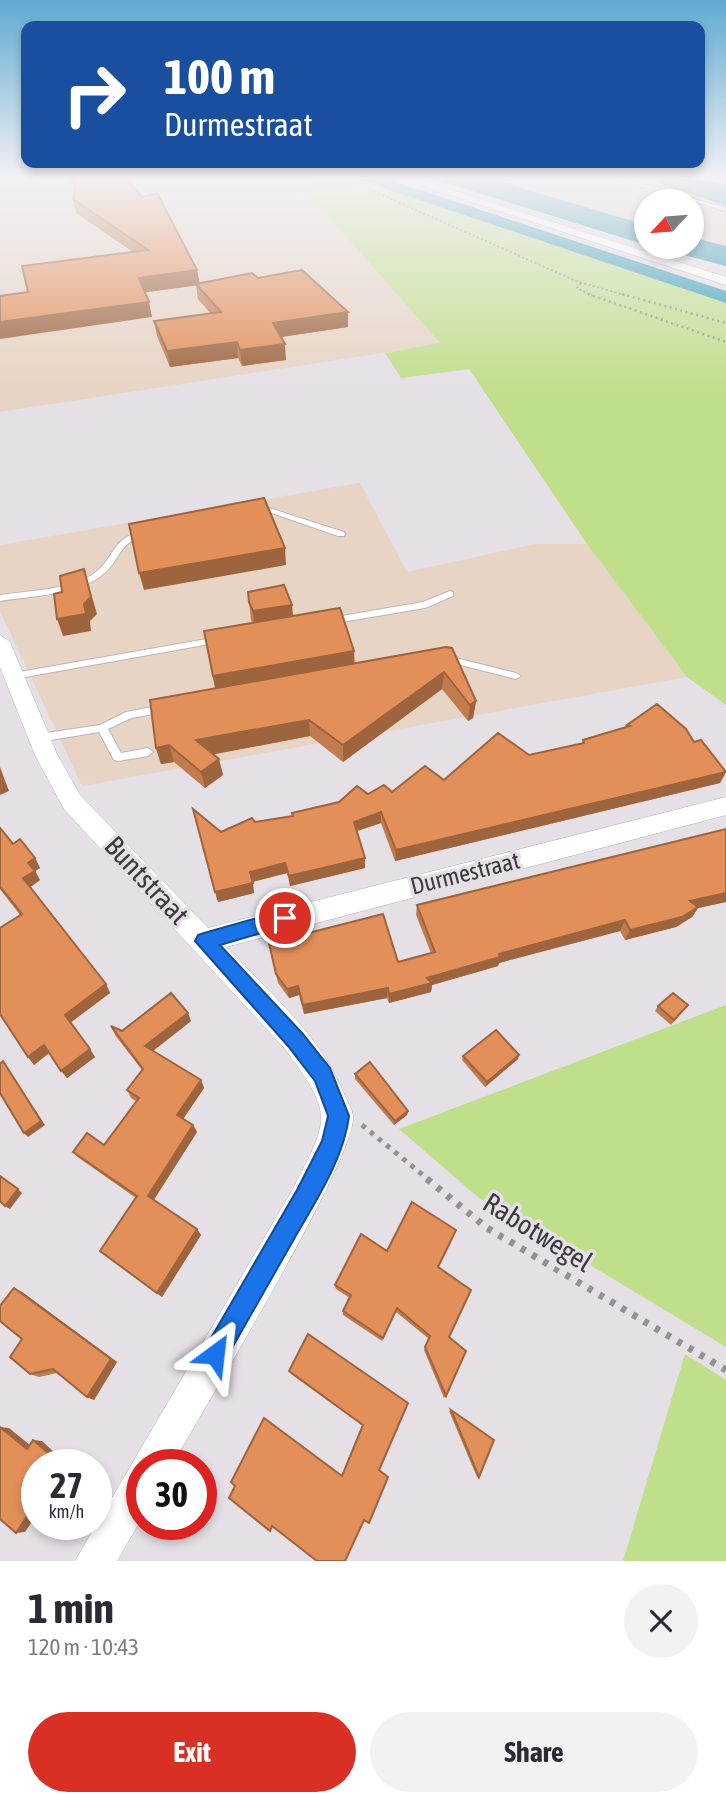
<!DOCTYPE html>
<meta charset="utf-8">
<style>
:root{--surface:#fff;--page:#f2f2f3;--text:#2b2b33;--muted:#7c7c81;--accent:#d93025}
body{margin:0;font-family:"Asap Condensed",sans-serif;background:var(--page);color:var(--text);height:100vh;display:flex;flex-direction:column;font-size:26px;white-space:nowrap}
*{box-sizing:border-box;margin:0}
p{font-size:23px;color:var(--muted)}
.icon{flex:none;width:38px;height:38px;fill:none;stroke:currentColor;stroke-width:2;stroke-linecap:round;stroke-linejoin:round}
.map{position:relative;height:1561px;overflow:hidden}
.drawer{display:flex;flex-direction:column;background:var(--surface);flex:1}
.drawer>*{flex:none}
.top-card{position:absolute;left:21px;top:21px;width:684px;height:147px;border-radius:14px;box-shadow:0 4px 10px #0003;background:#1a4fa0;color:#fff;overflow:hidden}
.needle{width:46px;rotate:244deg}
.tools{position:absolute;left:634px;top:189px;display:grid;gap:14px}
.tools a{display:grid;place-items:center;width:70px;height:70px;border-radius:50%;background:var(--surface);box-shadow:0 4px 10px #0003;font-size:35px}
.speed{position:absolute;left:21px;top:1449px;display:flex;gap:14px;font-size:35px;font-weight:700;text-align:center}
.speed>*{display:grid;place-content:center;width:91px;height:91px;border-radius:50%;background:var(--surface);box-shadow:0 4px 10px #0003;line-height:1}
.speed small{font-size:18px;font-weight:400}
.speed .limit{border:10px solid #d22;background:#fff;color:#111}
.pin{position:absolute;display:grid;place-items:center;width:60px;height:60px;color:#fff;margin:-30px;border:4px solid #fff;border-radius:50%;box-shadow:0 2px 7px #0007}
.me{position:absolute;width:77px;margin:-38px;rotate:30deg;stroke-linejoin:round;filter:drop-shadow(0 0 5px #0008)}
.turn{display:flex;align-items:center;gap:24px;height:147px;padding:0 28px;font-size:32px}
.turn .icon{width:91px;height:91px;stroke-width:2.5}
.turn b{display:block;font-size:49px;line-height:60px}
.round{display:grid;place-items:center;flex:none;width:74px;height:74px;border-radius:37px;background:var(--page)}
.overview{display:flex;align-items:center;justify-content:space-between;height:119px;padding:0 28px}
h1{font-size:42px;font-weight:700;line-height:52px}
.action{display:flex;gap:14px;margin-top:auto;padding:14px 28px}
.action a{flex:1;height:80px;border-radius:42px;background:var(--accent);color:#fff;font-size:28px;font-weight:700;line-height:80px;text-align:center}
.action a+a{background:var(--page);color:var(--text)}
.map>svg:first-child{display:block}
</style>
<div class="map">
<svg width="726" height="1561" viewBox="0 0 726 1561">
<rect width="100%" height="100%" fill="#e5dfe6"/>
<g fill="#e7d4c4">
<polygon points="0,175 336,177 294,190 321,208 441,344 0,412"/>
<polygon points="478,175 637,175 726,206 726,246 691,237 691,201 646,201 646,225"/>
<polygon points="360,483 407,572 535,544 587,544 687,677 82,786 0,611 0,545"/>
</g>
<g fill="#c0df8b">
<polygon points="330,175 345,175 726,303 726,705 687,677 587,544 469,369 401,378 385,353 440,343 321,208 293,189 335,177"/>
<polygon points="726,1005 726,1347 479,1198 399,1129"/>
<polygon points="685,1354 726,1380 726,1561 623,1561"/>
</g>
<g fill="#339bb2">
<polygon points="345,175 375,175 726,291 726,303"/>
<polygon points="421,175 478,175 646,225 646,245"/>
<polygon points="637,175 682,175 726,185 726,206"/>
<polygon points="691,237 726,246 726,266 653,247 691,247"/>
</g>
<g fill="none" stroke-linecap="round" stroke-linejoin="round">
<g stroke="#bab5bb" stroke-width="2">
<g id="lane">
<polygon points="604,175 610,175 726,208 726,211"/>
<polygon points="266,507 344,532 345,534 344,536 338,536 266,511 257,513 253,511"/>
<path d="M145,530l4,2 -1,2c-32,9 -26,26 -47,42 -24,19 -72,20 -101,25v-6c28,-4 68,-5 92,-20 25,-17 16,-36 53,-45z"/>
<polygon points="450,591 453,592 453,596 425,608 330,624 326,621 330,618 423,602"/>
<polygon points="218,637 221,638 223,640 221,642 14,679 9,676 14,673"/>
<polygon points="444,655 516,673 521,676 516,679 441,660 439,658"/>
<polygon points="163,705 168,709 166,712 131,718 108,729 121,753 148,748 153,752 148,756 118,761 114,760 99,732 39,742 34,738 39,734 100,725 126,712"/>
</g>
</g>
<g stroke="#bab5bb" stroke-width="1">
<g id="street">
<polygon points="389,175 404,175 726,277 726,285"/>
<path d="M0,635l10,7 47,112 23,41 128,133 518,-131v18l-500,132c44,46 95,89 119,149 2,5 7,13 8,19 5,41 -152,298 -181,350h-30v53l-25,43h-42l219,-374c36,-70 39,-73 -9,-138l-221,-240 -29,-54 -35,-88z"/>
</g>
</g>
<g stroke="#949095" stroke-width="2" stroke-dasharray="2 2.5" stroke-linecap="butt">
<polyline points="337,175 576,281 628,296"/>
<polyline points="581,283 577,288 593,296"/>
</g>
<g stroke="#949095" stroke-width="2.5" stroke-dasharray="2 3.5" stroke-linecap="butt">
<polyline points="588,294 726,342"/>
<polyline points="622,294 726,323"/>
</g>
<polyline stroke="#949095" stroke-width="5" stroke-dasharray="4.5 6" stroke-linecap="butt" points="362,1125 429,1180"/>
<polyline stroke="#949095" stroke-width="7" stroke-dasharray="5 8" stroke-linecap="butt" points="427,1179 487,1228 726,1370"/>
<use href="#lane" fill="#fff" fill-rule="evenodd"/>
<use href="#street" fill="#fff" fill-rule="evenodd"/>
</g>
<g fill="#c27b4d">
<polygon points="68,175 123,175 199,283 258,278 348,327 281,337 286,360 242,366 238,358 170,367 157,336 154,321 210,313 198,299 196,285 145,292 152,317 28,292 133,252 76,213 73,199 75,188 68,179"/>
<polygon points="248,592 292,605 293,616 354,663 446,647 476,701 473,718 468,721 442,689 343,762 310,736 213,754 219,759 223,775 205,788 174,762 161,764 156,748 215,688 204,631 252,623 251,620"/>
<polygon points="627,725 694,742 726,772 720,783 395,861 381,823 357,831 365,858 365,868 290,886 287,873 252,882 254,893 218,902 193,809 221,832 255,822 292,816 368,794 392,792 444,780 529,755 582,743 583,740 627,727"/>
<polygon points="0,828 13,844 35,858 40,868 35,871 40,880 30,887 106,984 110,993 71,1022 95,1057 67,1078 49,1053 34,1065 2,1018 20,915 0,889"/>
<polygon points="726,829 726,902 698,908 692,917 676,927 625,940 620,931 499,963 498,966 432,985 431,992 389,1003 387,998 304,1014 299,995 289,998 278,983 269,943 398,962 431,953 416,915 417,905"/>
<polygon points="688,1005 671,1025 655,1011 658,1006"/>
<polygon points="191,1021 153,1051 201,1080 204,1088 183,1119 193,1125 197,1132 154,1200 197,1229 201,1235 162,1297 100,1251 136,1198 79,1158 73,1152 104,1145 136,1101 131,1098 127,1090 142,1070 115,1035 111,1026 122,1031"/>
<polygon points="463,1056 518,1059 485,1087 462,1060"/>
<polygon points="355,1074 408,1111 407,1115 394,1125 355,1079"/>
<polygon points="456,1230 438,1268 449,1337 446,1396 444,1398 424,1350 429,1339 396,1312 382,1341 343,1315 343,1311 350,1298 336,1289 335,1285 387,1251"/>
<polygon points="22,1292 117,1362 94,1400 87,1397 57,1373 39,1377 30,1374 22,1339"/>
<polygon points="289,1371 408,1403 379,1470 364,1520 273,1527 270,1531 235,1486 343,1476 363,1426 291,1374"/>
<polygon points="451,1410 479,1477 477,1477 449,1411"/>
</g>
<g fill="#9e643e">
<polygon points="197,270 200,285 141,293 139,278"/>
<polygon points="149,302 152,317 0,339 0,322"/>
<polygon points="348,312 348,327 274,338 273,323"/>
<polygon points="237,342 238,358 170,367 167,351"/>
<polygon points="285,344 286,360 242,366 240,350"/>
<polygon points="285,548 286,565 144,590 139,573"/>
<polygon points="84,569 97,614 90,621 91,631 63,636 57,619 84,604"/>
<polygon points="292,605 293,622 255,628 253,611"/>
<polygon points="354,651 355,668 216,693 213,676"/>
<polygon points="444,672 442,689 343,762 343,745"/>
<polygon points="476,701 473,718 468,721 470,705"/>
<polygon points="309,720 310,736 200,757 196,740"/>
<polygon points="169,745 174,762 161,764 156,748"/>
<polygon points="219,759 223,775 205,788 201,772"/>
<polygon points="0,767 9,791 0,795"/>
<polygon points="726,772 720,783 395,861 396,850"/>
<polygon points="381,812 381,823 354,832 354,822"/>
<polygon points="35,858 40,868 35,871 40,880 29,888 23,878 28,863"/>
<polygon points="365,858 365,868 290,886 289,876"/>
<polygon points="285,863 287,873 252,882 250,872"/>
<polygon points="253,883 254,893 218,902 215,892"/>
<polygon points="726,893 726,902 698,908 692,917 676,927 625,940 630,930 690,901"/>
<polygon points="625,920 620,931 499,963 498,966 432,985 431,992 389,1003 389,994 427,978 499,954"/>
<polygon points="106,984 110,993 70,1023 65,1015"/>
<polygon points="298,986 299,995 289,998 287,989"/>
<polygon points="388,988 387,998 304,1014 303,1005"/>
<polygon points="188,1013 191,1021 149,1054 145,1046"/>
<polygon points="44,1045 49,1053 34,1065 28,1057"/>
<polygon points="90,1049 95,1057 67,1078 61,1071"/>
<polygon points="519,1055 518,1059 485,1087 487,1082"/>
<polygon points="3,1061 45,1125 28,1137 24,1133"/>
<polygon points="201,1080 204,1088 181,1122 177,1115"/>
<polygon points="408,1111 407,1115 394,1125 395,1121"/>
<polygon points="193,1125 197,1132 152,1202 148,1196"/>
<polygon points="18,1189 22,1193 10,1209 5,1206"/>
<polygon points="197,1229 201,1235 162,1297 157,1293"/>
<polygon points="14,1288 22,1292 117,1362 94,1400 87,1397"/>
<polygon points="0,1427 9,1428 36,1450 27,1449"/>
<polygon points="33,1440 42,1441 68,1465 60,1465"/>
<polygon points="37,1501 37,1514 25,1532 16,1533"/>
</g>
<g fill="#e28f59" stroke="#9e643e" stroke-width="2">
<polygon points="72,175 123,175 142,197 157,193 197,270 139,278 149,302 0,322 0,296 28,292 22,266 148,250 73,199 76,180"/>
<polygon points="302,270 348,312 273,323 285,344 240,350 237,342 167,351 154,321 221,312 196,284 252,273 258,278"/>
<polygon points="264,498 285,548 139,573 129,524"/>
<polygon points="84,569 91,597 84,604 86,614 57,619 54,594 62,592 60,576"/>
<polygon points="284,585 292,605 253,611 249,602 248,592"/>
<polygon points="340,608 354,651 213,676 204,631"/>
<polygon points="446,647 452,648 476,701 470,705 444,672 343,745 309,720 196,740 219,759 201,772 169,745 156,748 150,700"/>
<polygon points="657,704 686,729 694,742 701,740 726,772 396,850 381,812 354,822 365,858 289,876 285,863 250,872 253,883 215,892 193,809 221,832 252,818 255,822 293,816 292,813 339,802 357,786 368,794 384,785 392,792 425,766 444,780 498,733 529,755 584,743 583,740 630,726 627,725"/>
<polygon points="0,771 3,780 0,781"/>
<polygon points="0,828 13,844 20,839 35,858 28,863 35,871 23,878 106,984 65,1015 90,1049 61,1071 44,1045 28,1057 0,1014 0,928 22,914 0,887"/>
<polygon points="726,829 726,893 690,901 698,907 682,917 630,930 625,920 499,954 500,957 427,978 432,983 389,994 388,988 303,1005 298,986 287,989 276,974 269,943 383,914 398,962 435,952 417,905"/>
<polygon points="171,993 188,1013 145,1046 201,1080 177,1115 193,1125 148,1196 197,1229 157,1293 100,1251 137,1196 73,1152 87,1133 104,1145 139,1098 127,1090 143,1069 111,1026 122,1031"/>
<polygon points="673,993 688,1005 674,1020 658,1006"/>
<polygon points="496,1030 519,1055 487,1082 463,1056"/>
<polygon points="3,1061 41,1121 24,1133 0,1093 0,1064"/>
<polygon points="370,1062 408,1111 395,1121 355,1074"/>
<polygon points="0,1176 18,1189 5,1206 0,1201"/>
<polygon points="412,1202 456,1230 438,1267 471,1290 449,1337 466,1351 446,1396 425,1347 430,1336 397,1308 383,1338 343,1311 351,1295 335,1285 361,1234 387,1251"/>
<polygon points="14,1288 111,1359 87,1397 53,1369 30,1374 10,1357 22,1339 0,1321 0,1306"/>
<polygon points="308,1334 408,1403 379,1470 388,1477 369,1523 364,1520 345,1561 317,1561 272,1526 270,1531 229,1498 235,1486 231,1482 264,1418 342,1476 363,1425 289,1371"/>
<polygon points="451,1410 494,1440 479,1477"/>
<polygon points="0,1427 27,1449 33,1440 61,1464 60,1465 37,1465 37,1501 16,1533 0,1519"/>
</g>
<linearGradient id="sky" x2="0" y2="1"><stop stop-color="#5faad2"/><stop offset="0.45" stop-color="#f3f1f4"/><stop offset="1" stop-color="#f3f1f4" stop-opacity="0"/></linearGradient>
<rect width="726" height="393" fill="url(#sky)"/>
<path fill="#1a73e8" stroke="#114b97" stroke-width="2" d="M285,910l7,2 2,6 -2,6 -72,21 82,88 28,35 19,48c-5,43 -34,86 -55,123 -23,41 -47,82 -70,123l-9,4 -8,-4 -4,-8 4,-9 90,-155 25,-49 6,-25 -13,-35 -27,-35 -93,-105 3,-6 6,-2z"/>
<g text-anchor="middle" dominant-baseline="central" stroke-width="7" stroke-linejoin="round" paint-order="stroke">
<g font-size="24" fill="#3d3a3d" stroke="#e5dfe6">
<text transform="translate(465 873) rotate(-14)">Durmestraat</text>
</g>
<g font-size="28" fill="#3d3a3d" stroke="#e5dfe6">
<text transform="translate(147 880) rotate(47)">Buntstraat</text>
<text transform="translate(538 1232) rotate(32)">Rabotwegel</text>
</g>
</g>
</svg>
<div class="tools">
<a><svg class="needle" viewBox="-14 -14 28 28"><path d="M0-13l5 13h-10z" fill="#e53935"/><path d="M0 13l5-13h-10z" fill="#7c7c81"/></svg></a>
</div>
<div class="speed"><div>27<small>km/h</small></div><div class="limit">30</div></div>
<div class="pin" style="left:285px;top:918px;background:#d93025"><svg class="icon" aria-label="arrive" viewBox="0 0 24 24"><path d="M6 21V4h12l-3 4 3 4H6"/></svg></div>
<svg class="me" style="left:215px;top:1354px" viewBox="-20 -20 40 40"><path d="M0-17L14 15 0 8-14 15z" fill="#1a73e8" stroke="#fff" stroke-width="4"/></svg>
<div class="top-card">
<div class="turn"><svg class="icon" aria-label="right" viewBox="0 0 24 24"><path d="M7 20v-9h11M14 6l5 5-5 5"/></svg><div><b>100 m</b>Durmestraat</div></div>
</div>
</div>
<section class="drawer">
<div class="overview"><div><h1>1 min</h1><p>120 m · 10:43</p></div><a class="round"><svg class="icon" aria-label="close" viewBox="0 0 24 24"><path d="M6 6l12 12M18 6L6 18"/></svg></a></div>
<div class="action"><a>Exit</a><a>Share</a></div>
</section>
